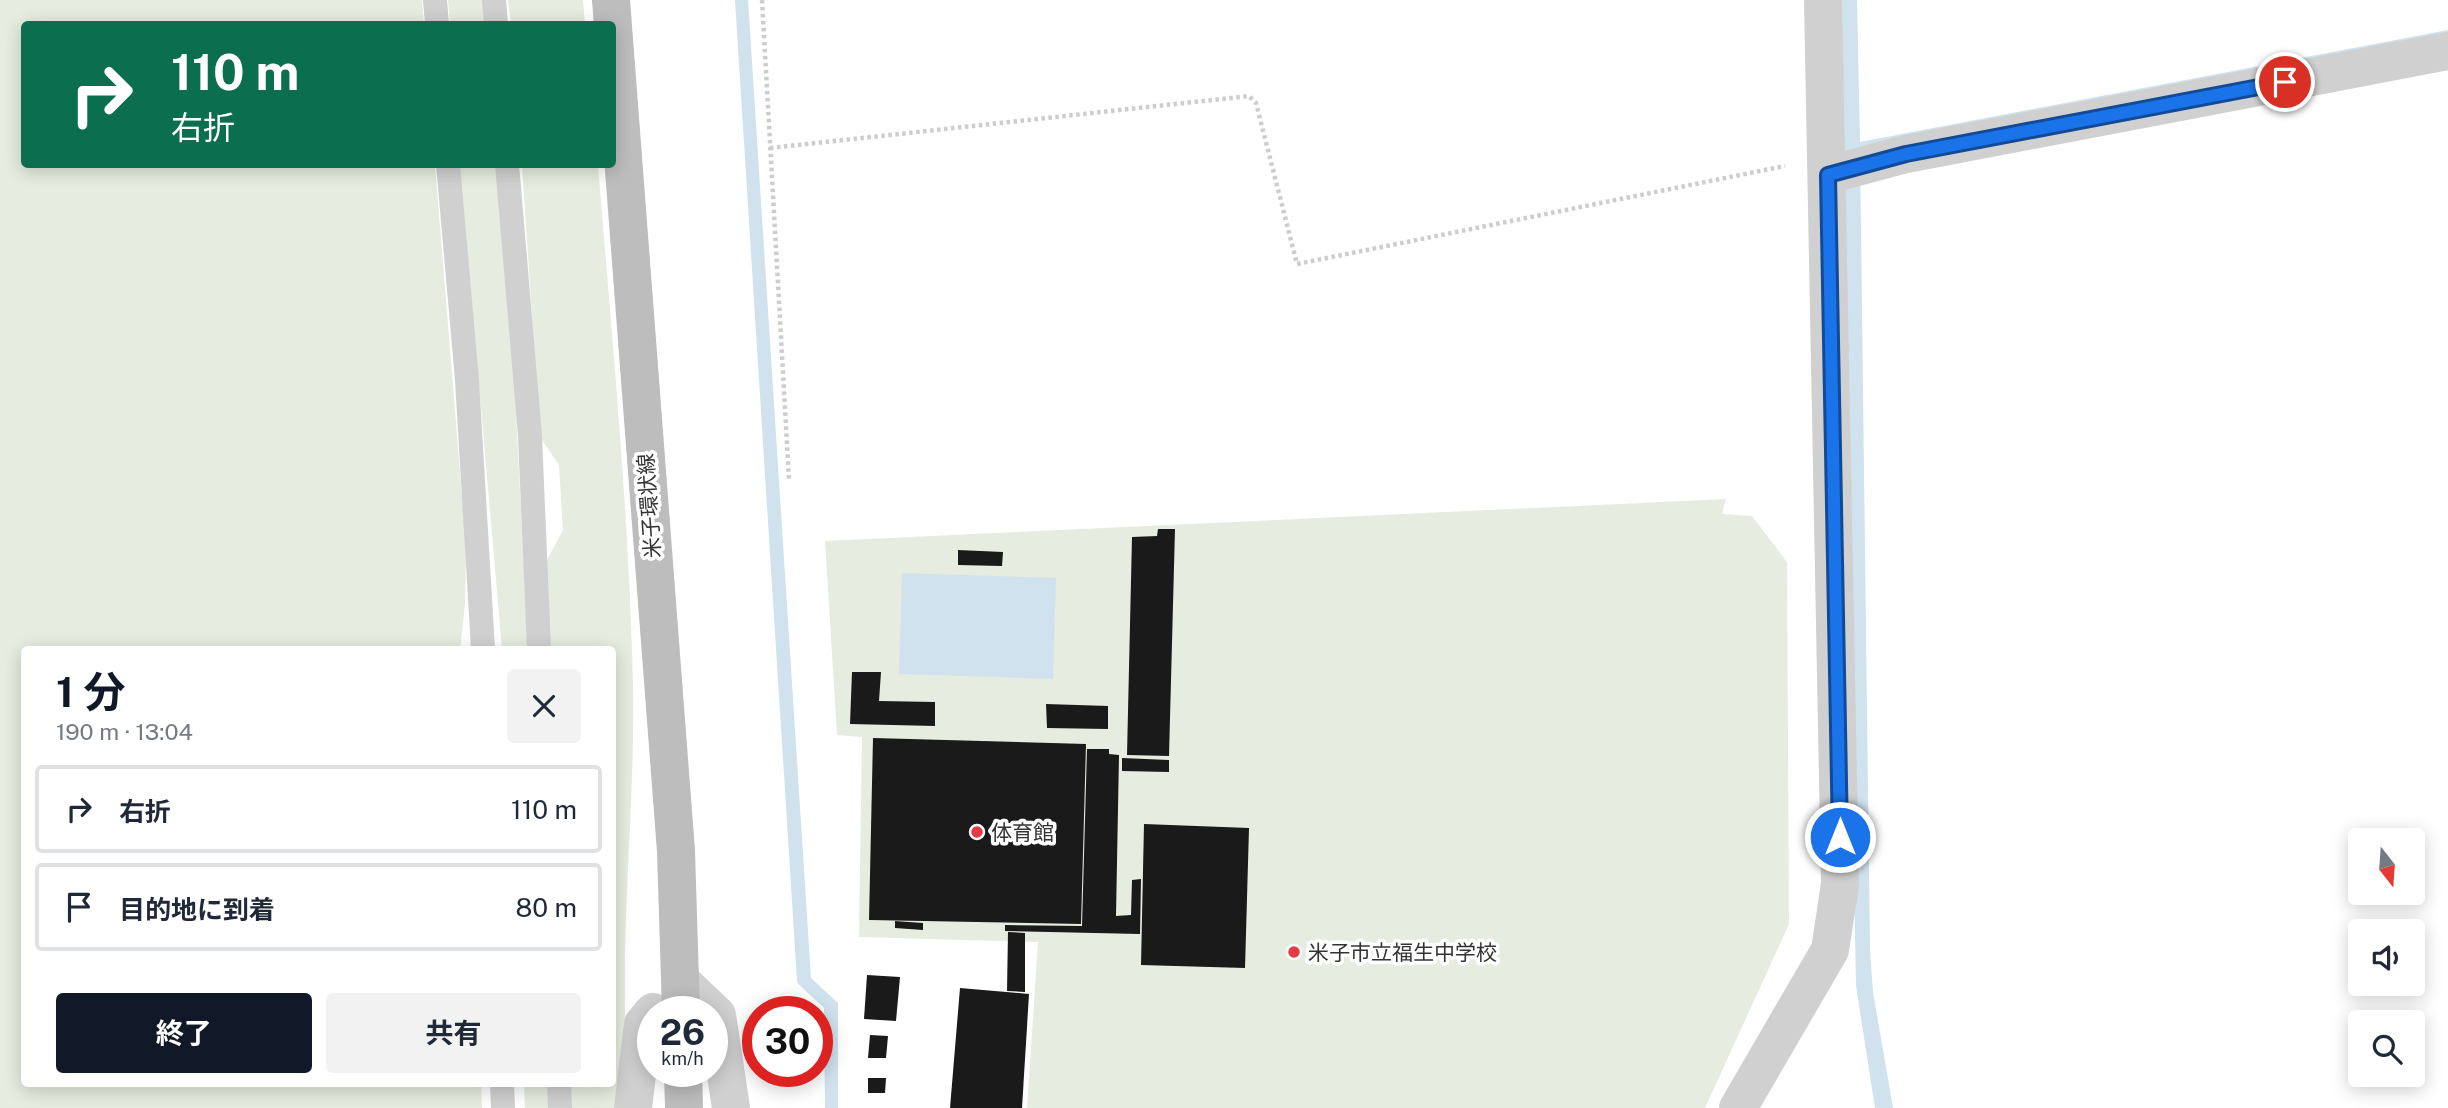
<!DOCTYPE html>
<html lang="ja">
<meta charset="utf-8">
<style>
:root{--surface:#fff;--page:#f2f2f3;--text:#1f2937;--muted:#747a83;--line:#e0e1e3;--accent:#111827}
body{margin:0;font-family:"Public Sans","Noto Sans JP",sans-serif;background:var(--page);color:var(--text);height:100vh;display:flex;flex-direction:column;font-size:26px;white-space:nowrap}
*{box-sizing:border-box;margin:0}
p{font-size:23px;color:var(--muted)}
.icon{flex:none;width:38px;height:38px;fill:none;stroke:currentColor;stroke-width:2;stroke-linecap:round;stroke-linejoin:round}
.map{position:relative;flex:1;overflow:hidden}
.panel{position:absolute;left:21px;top:646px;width:595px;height:441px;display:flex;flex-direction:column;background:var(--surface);border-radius:7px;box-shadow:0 4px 18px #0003}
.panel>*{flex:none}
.top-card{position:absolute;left:21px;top:21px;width:595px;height:147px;border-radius:7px;box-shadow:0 4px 18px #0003;background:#0b6e4f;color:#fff;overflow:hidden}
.needle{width:46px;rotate:163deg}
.fabs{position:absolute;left:2348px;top:828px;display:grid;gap:14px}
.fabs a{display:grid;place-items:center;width:77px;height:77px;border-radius:7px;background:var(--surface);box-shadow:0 4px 18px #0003;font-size:35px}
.speed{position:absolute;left:637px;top:996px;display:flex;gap:14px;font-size:35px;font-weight:700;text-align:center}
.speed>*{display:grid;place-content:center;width:91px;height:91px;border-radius:50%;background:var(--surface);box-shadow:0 4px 18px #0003;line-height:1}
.speed small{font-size:18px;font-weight:400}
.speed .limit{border:10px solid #d22;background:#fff;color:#111}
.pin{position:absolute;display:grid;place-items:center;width:60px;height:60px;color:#fff;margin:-30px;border:4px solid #fff;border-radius:50%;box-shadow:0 2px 7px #0007}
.me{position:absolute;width:77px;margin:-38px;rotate:0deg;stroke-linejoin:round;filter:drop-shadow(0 0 5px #0008)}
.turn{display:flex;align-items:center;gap:24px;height:147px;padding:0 35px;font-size:32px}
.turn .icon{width:91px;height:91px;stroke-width:2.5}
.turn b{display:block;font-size:49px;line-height:60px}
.round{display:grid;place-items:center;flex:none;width:74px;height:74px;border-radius:7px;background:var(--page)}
.overview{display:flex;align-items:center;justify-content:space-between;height:119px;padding:0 35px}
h1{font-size:42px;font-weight:700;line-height:52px;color:var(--accent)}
.primary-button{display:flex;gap:14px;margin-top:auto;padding:14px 35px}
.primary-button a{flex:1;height:80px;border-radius:7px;background:var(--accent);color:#fff;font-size:28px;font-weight:700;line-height:80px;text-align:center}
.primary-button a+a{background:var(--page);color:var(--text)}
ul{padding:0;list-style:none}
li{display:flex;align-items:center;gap:21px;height:88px;margin:0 14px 10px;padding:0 21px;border:4px solid var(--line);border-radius:7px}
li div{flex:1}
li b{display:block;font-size:26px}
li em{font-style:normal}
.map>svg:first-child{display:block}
</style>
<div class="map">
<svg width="2448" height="1108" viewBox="0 0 2448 1108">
<rect width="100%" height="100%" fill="#fff"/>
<g fill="#e6ecdf">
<polygon points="0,0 422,0 424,24 24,24 24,164 435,165 466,546 465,604 460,649 24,649 24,1083 481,1083 482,1108 0,1108"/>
<polygon points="448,0 487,0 489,24 450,24"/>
<polygon points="508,0 583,0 585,24 511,24"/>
<polygon points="460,165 499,165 516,412 528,649 502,649"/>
<path d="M522,165h76c14,173 31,347 35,521 2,107 -10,215 -8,322 0,34 3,66 0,100h-55l-2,-25h44v-434h-64l-2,-87 17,-32 -4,-65 -19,-28z"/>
<polygon points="1726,499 1722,514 1752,516 1787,562 1789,924 1705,1108 1027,1108 1038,942 859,937 862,737 837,735 825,541"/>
<polygon points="524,1083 549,1083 550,1108 525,1108"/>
</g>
<g fill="#cfe2ee">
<polygon points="744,0 748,0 811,978 838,1003 838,1108 834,1108 834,1004 807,980"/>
<polygon points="1838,0 1857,0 1860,142 2448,30 2448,37 1860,151 1870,951 1873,992 1893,1108 1875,1108 1856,986"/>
<polygon points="902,573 1056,578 1053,679 899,674"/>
</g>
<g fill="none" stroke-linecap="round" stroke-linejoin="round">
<polyline stroke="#cfe2ee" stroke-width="12" points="741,0 803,980 830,1005 831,1108"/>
</g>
<g fill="#1a1a1a">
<polygon points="1158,529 1175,529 1169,756 1127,755 1132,537 1157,536"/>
<polygon points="958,550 1003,552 1002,566 958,565"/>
<polygon points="852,672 881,672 879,701 935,702 935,726 850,724"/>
<polygon points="1046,704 1108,706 1108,729 1047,728"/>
<polygon points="873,738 1086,744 1081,924 869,920"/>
<polygon points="1087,749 1109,749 1109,754 1119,755 1116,916 1131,915 1132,880 1141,879 1140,934 1005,931 1005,925 1082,926"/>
<polygon points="1122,758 1169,760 1169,772 1122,771"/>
<polygon points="1144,824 1249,828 1245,968 1141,965"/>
<polygon points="895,921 923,923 923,930 895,928"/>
<polygon points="1008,932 1025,933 1025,992 1007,991"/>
<polygon points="867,975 900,977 896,1021 864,1019"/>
<polygon points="960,988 1029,994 1022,1108 950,1108"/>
<polygon points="870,1035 888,1036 886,1058 868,1058"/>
<polygon points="868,1078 886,1078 885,1093 868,1093"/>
</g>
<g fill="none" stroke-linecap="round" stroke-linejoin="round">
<g stroke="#cdcdcd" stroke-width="4.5" stroke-dasharray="3.5 3.5" stroke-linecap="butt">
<polyline points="762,0 789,479"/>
<polyline points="770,148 1249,96 1256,103 1297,264 1785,166"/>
</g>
<g stroke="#d0d0d0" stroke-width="24">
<polyline points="435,0 437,24"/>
<polyline points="494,0 496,24"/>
<polyline points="448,164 467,380 483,649"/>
<polyline points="507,164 530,436 539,649"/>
<polyline points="502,1083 503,1108"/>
<polyline points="559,1083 560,1108"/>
</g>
<g stroke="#d0d0d0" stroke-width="38">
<polyline points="1828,175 1906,154 2448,51"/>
<polyline points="633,1108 643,1024 653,1012"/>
<polyline points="1738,1108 1830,950 1840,884 1823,0"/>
</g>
<polyline stroke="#d0d0d0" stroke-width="38" points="680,980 717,1015 731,1108"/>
<g stroke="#bdbdbd" stroke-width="38">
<polyline points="611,0 676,851 681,1012"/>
<polyline points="683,1071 684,1108"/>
</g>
</g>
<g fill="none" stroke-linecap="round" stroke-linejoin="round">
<g stroke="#114b97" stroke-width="18">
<polyline id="route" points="1840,837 1828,175 1906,154 2285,82"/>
</g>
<use href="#route" stroke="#1a73e8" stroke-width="12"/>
</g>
<g fill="#e63946" stroke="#fff" stroke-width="2.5">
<circle cx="977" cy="832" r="7"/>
<circle cx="1294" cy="952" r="7"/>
</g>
<g text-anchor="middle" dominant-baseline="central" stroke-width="7" stroke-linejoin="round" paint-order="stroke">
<g font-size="21" fill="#333" stroke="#fff">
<text transform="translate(649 506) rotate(-94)">米子環状線</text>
</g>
<g font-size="21" fill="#333" stroke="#fff" text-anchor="start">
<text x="991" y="832">体育館</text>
<text x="1308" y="952">米子市立福生中学校</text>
</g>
</g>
</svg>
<div class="fabs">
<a><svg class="needle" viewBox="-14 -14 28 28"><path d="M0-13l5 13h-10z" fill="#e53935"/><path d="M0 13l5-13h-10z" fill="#747a83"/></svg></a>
<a><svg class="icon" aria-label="sound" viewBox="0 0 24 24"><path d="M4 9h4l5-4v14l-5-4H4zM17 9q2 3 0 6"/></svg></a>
<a><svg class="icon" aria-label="search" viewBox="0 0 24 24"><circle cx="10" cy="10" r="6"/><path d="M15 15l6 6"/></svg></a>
</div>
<div class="speed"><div>26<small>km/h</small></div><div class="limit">30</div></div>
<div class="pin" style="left:2285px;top:82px;background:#d93025"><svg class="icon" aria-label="arrive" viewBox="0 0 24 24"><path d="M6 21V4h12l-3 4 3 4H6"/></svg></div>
<svg class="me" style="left:1840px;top:837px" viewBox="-20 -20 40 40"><circle r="17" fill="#1a73e8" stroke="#fff" stroke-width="3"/><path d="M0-11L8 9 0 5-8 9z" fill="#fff"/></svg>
<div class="top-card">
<div class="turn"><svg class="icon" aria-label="right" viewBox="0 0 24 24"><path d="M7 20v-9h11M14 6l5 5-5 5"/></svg><div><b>110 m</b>右折</div></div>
</div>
<section class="panel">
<div class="overview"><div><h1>1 分</h1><p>190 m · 13:04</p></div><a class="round"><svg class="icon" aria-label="close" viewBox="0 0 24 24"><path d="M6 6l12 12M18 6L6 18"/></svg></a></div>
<ul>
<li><svg class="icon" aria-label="right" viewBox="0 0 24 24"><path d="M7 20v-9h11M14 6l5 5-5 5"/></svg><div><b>右折</b></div><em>110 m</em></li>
<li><svg class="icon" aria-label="arrive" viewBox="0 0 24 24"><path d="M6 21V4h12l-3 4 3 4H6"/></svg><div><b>目的地に到着</b></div><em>80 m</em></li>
</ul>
<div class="primary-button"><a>終了</a><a>共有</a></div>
</section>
</div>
